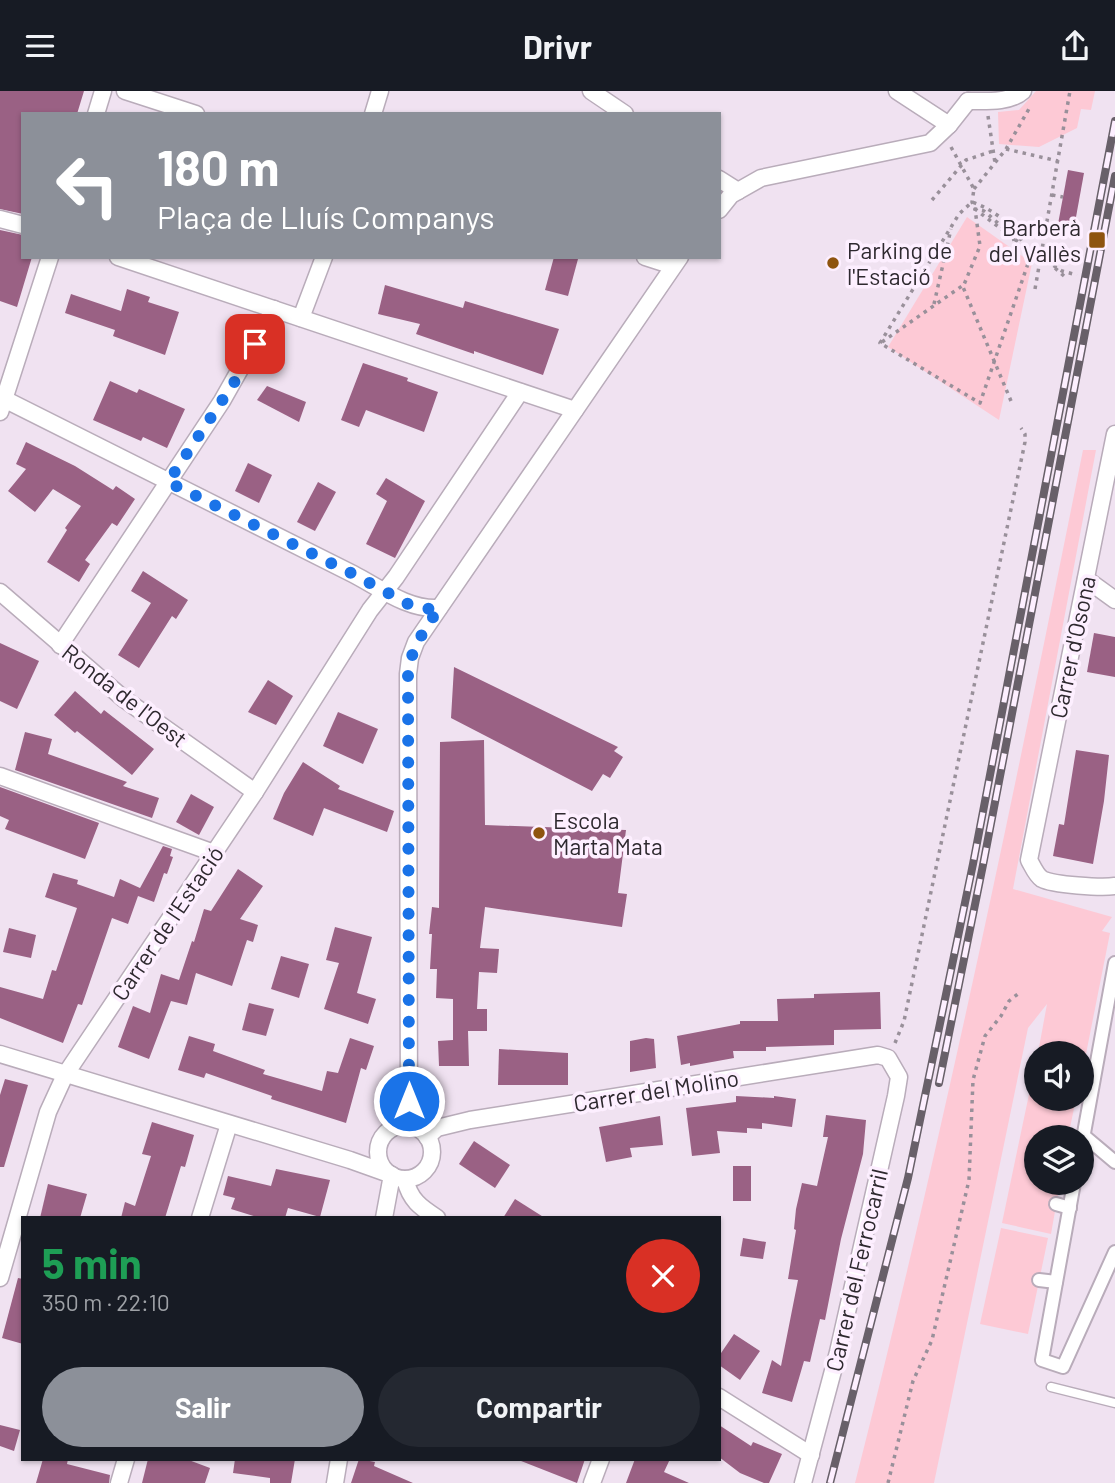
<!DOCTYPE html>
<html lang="es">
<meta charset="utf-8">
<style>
:root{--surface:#171b24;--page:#242831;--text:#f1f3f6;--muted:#9ea1a6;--accent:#8c9099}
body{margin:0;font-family:Barlow,sans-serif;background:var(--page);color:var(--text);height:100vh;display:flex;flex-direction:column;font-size:26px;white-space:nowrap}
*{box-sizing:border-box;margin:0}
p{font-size:23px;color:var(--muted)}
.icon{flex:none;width:38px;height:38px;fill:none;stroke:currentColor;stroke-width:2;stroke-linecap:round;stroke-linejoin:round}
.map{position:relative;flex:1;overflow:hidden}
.panel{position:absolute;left:21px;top:1125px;width:700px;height:245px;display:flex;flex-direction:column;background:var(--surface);border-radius:0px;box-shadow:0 2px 5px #0004}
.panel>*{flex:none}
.banner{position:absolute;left:21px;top:21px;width:700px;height:147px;border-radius:0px;box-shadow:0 2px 5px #0004;background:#8c9099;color:#fff;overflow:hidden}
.controls{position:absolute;left:1024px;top:950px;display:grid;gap:14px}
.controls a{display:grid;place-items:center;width:70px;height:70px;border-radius:50%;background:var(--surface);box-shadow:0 2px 5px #0004;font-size:35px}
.pin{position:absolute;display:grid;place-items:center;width:60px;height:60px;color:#fff;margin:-30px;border-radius:14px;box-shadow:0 4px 10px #0006}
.me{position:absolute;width:77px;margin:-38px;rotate:0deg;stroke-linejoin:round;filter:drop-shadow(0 0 5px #0008)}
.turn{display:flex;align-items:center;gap:24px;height:147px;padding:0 21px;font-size:32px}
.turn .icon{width:91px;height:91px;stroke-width:2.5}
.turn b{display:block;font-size:49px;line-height:60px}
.round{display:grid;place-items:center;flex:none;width:74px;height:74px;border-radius:37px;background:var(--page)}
.headline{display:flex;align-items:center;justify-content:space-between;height:119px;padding:0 21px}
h1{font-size:42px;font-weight:700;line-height:52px;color:#1e9e55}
.primary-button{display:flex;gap:14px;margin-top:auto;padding:14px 21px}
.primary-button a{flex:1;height:80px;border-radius:42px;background:var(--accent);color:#fff;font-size:28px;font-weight:700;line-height:80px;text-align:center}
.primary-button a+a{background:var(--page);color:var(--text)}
header{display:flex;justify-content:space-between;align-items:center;height:91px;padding:0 21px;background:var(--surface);font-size:32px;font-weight:700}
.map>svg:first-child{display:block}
</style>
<header><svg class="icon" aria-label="menu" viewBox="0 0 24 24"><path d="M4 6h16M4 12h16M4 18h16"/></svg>Drivr<svg class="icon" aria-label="share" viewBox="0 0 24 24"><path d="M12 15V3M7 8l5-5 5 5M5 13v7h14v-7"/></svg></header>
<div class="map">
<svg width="1115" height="1392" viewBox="0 0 1115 1392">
<rect width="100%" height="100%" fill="#f0e2f1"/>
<g fill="#fdc9d5">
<polygon points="1036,0 1095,0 1091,19 1081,18 1077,37 1039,56 999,53 998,21 1019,19"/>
<polygon points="967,126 1032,172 999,329 888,256"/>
<path d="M1083,359h13l-83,439 99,28 -10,14 8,2 -28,141v-21h-44l9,-49 -19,24 -94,455h-79c87,-342 159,-687 228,-1033z"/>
<polygon points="1036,970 1036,1008 1076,1008 1068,1046 1036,1046 1036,1092 1060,1092 1051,1143 1002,1132"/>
<polygon points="1001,1137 1048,1147 1028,1243 980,1233"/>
</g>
<g fill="#9a6184">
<polygon points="0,0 84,0 77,23 23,23 23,123 0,118"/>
<polygon points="1068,79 1084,82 1074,137 1058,133"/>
<polygon points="0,139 23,144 23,166 32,166 17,216 0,210"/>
<polygon points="554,166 578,168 568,205 545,199"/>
<polygon points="385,194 463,217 465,210 559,238 543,284 474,260 474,263 416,243 420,233 378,223"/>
<polygon points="127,198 150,206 148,211 179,221 165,264 113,245 115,239 65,222 71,203 121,220"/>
<polygon points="363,272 408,287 407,290 438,301 424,341 366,319 359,336 341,329"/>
<polygon points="110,290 137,302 139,298 185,318 167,357 143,346 141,350 93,329"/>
<polygon points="267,295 306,311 299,331 257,309"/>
<polygon points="26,351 75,375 113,399 116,395 135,408 117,435 112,432 85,469 90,473 79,491 47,471 67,439 65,437 81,415 53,398 35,421 8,400 26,378 16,373"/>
<polygon points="248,372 272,384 259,412 235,400"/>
<polygon points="386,387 425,410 395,467 366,453 387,410 376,403"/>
<polygon points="318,391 336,401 315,440 297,431"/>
<polygon points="143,480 188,509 176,528 172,525 139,577 118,564 151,512 131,500"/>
<polygon points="1094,542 1115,546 1115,586 1087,581"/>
<polygon points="0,552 39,570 17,618 0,610"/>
<polygon points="454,576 618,656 614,660 623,666 610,687 603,683 592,700 451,627"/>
<polygon points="268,589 293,605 276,634 248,621"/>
<polygon points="75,600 101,623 104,619 154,658 132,684 77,640 75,642 54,624"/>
<polygon points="338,621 378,638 363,673 323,655"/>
<polygon points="25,641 52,648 48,663 127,691 123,695 159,707 152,727 15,679"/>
<polygon points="484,649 485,734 626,739 618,802 627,803 622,836 485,816 480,857 499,858 497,882 479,881 477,918 487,918 487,940 468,940 469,975 439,975 438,950 453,949 453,908 436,907 437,878 430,878 432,843 429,843 432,816 439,817 440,651"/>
<polygon points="1076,659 1109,664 1104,710 1093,773 1053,765 1059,733 1064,734"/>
<polygon points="303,671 340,695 338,698 394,720 387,741 324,717 313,745 273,728 284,702"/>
<polygon points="0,696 99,732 85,768 5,738 9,729 0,725"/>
<polygon points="191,703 214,716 199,744 176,731"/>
<polygon points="163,755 172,758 170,765 173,766 167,783 164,782 154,811 138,805 128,833 112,827 82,914 78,913 63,952 0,927 0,896 43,908 52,879 56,880 77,817 45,806 53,782 78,789 77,793 114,806 120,788 140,797"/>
<polygon points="238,778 263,795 240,828 258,834 253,851 247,849 232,895 196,882 187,914 171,910 149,968 118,956 133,915 150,922 161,883 179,889 192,850 194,851 204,818 211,820"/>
<polygon points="335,836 372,846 357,902 376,908 368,933 324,918 339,872 326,869"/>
<polygon points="9,837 36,844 31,867 3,861"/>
<polygon points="281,865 309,873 299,907 271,898"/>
<polygon points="880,901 881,938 834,939 834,954 766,956 766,960 733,960 734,967 690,975 690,972 681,974 677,945 740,933 740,930 778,930 777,908 814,907 814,903"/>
<polygon points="249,912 274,918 266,945 242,939"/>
<polygon points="189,945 215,953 213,960 265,979 263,983 322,1000 327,980 338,982 350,947 374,955 366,979 361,977 346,1032 271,1008 272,1005 206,982 204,987 178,979"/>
<polygon points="646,947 654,948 656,977 630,981 630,950"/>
<polygon points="499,958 568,962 568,994 498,994"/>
<polygon points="5,988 28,994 4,1076 0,1076 0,1004"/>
<polygon points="736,1005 774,1007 774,1005 796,1008 792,1036 762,1032 762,1038 747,1037 747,1042 717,1040 720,1062 692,1065 686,1017 736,1011"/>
<polygon points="826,1024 866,1029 863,1063 841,1148 825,1229 820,1228 810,1271 804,1270 792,1311 762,1302 772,1269 781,1275 798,1189 788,1188 796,1139 794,1138 796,1118 802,1092 817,1095 828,1046 823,1046"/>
<polygon points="660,1025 663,1054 630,1057 632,1066 606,1071 599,1036"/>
<polygon points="152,1031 194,1044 185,1076 181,1075 165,1127 121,1127 125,1111 135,1115 151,1065 142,1063"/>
<polygon points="474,1050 510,1074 495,1097 459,1073"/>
<rect x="733" y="1075" width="18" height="35"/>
<polygon points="276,1078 330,1089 320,1126 288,1117 285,1127 260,1127 231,1118 235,1107 223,1104 228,1085 271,1095"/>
<polygon points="48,1093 87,1103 80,1127 40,1127"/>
<polygon points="515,1108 545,1127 503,1127"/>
<polygon points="743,1147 766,1151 763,1168 740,1165"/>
<polygon points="18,1187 23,1188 23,1253 2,1247"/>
<polygon points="734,1243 760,1260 740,1289 719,1274 719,1265"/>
<polygon points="0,1334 20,1339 14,1360 0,1355"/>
<polygon points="719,1334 751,1355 753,1351 782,1363 769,1392 764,1392 740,1382 719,1366"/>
<polygon points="43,1368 68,1368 67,1373 110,1384 109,1392 36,1392"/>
<polygon points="148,1368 186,1368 210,1377 205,1392 142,1392"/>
<polygon points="235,1368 295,1368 291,1392 270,1392 270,1387 233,1382"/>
<polygon points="359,1368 375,1371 374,1375 413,1392 351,1392"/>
<polygon points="516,1368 585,1368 577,1392"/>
<polygon points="635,1368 670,1368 664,1381 689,1392 626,1392"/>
</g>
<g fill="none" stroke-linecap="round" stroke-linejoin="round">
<g stroke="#b9acba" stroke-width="11">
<polyline id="service" points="1051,1296 1115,1312"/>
</g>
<g stroke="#b9acba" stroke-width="16">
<g id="pedestrian">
<polyline points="1083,1044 1115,1071"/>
<polyline points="1082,1053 1115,872"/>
<polyline points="1074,1092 1042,1269 1063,1276 1115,1161"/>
<polyline points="1056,1113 1070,1117"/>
<polyline points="1039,1189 1056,1191"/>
</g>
</g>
<g stroke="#b9acba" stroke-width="19">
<g id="minor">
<polyline points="125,0 196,23"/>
<polyline points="591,0 625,23"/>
<polyline points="897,0 949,34"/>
<path d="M968,10c17,0 42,2 55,-10"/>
<polyline points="96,23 103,0"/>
<polyline points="373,23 380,0"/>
<polyline points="719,88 738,100"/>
<polyline points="719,119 731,104 761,87 930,52 949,34 968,10"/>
<polyline points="0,128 23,134"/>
<polyline points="118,166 575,319"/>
<polyline points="645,166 673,175"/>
<polyline points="301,227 324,166"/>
<path d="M0,306l353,177c27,14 55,36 86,34"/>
<polyline points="0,321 50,166"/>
<path d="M1115,343l-86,426c4,7 7,15 13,19 11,6 60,9 73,7"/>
<polyline points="1086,488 1115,509"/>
<polyline points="0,501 124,608 255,701"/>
<polyline points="60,554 222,310 274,218"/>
<polyline points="0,685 214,762"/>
<polyline points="0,963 350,1069 392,1084 384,1127"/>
<polyline points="409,1034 408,583 410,567 416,551 680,166"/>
<circle cx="405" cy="1061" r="27"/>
<polyline points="427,1046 437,1037 470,1029 878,964 888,967 899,986 896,1005 838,1261 803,1392"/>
<path d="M405,1088c5,21 15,28 32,39"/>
<polyline points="200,1127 229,1033"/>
<polyline points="0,1187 48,1021 65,984 255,701 370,519 396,486 520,301"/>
<polyline points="719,1306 811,1364"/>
<polyline points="119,1392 126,1368"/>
<polyline points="335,1392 339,1368"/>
<polyline points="592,1392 601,1368"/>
</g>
</g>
<g stroke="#99909a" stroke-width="3.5" stroke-dasharray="3.5 5" stroke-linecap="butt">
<polyline points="988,25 995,72"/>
<polyline points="951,56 974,98 972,111 975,118 1026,157"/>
<polyline points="1006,58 1058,70"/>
<polyline points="974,98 1006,58 1030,16"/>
<polyline points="1052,104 1063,106"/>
<polyline points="932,109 966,69 993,60"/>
<path d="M1026,157c-12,-22 -31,-38 -54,-46l-13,12 -79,129 100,60 52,-151"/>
<polyline points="1032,161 1062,180 1077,184"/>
<polyline points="1055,177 1064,185"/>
<polyline points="1035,198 1070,0"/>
<polyline points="934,213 951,138"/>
<polyline points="882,251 962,195"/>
<polyline points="1011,310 963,196 980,155 975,118 984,120 1013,145 1014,150"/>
<polyline points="895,952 904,930 1025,351 1025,343 1021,337"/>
<polyline points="888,1392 913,1290 932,1249 969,1089 973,989 985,945 1001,925 1009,910 1019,902"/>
</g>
<use href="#service" stroke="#fff" stroke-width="8"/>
<use href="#pedestrian" stroke="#fff" stroke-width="12"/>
<use href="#minor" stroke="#fff" stroke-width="16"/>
<g stroke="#686069" stroke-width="8">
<g id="rail">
<polyline points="939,992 983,774 1115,85"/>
<polyline points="830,1392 908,1087 973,773 1115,30"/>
</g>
</g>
<use href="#rail" stroke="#fdefff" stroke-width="5" stroke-dasharray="16" stroke-linecap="butt"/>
</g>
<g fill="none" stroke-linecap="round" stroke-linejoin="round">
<path stroke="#1a73e8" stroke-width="12" stroke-dasharray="0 21.6" d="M255,253l-16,31 -71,107 185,92 57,31 20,4 9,-1c-14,22 -28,39 -31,66l1,427"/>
</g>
<g fill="#8e540f" stroke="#fdefff" stroke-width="2.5">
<rect x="1088" y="140" width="18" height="18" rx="3.5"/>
<circle cx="833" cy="172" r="7"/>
<circle cx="539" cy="742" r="7"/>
</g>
<g text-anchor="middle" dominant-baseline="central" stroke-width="7" stroke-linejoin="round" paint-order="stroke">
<g font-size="23" fill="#2e292f" stroke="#fdefff" text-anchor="start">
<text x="1081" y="136" text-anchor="end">Barberà<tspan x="1081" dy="26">del Vallès</tspan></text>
<text x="847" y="159">Parking de<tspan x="847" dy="26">l'Estació</tspan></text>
<text x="553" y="729">Escola<tspan x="553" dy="26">Marta Mata</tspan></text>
</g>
<g font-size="23" fill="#2e292f" stroke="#fdefff">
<text transform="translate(1072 556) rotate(-78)">Carrer d'Osona</text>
<text transform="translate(125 604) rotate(38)">Ronda de l'Oest</text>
<text transform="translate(167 832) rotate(-56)">Carrer de l'Estació</text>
<text transform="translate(656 999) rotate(-9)">Carrer del Molino</text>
<text transform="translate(856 1179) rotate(-77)">Carrer del Ferrocarril</text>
</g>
</g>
</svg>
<div class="controls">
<a><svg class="icon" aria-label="sound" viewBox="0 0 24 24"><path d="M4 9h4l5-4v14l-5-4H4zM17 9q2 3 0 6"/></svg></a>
<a><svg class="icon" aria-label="layers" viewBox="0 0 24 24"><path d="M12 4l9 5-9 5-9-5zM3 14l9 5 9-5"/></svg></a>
</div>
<div class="pin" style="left:255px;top:253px;background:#d93025"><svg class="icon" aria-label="arrive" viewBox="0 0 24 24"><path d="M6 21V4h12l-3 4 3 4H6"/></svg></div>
<svg class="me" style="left:409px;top:1010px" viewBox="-20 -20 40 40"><circle r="17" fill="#1a73e8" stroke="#fff" stroke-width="3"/><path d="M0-11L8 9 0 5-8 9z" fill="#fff"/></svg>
<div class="banner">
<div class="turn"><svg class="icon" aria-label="left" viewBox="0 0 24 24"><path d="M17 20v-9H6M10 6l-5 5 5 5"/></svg><div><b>180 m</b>Plaça de Lluís Companys</div></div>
</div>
<section class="panel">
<div class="headline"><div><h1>5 min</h1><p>350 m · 22:10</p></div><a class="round" style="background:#d93025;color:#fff"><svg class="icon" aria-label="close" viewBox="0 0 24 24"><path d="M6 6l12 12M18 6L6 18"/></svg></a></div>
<div class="primary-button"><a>Salir</a><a>Compartir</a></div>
</section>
</div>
